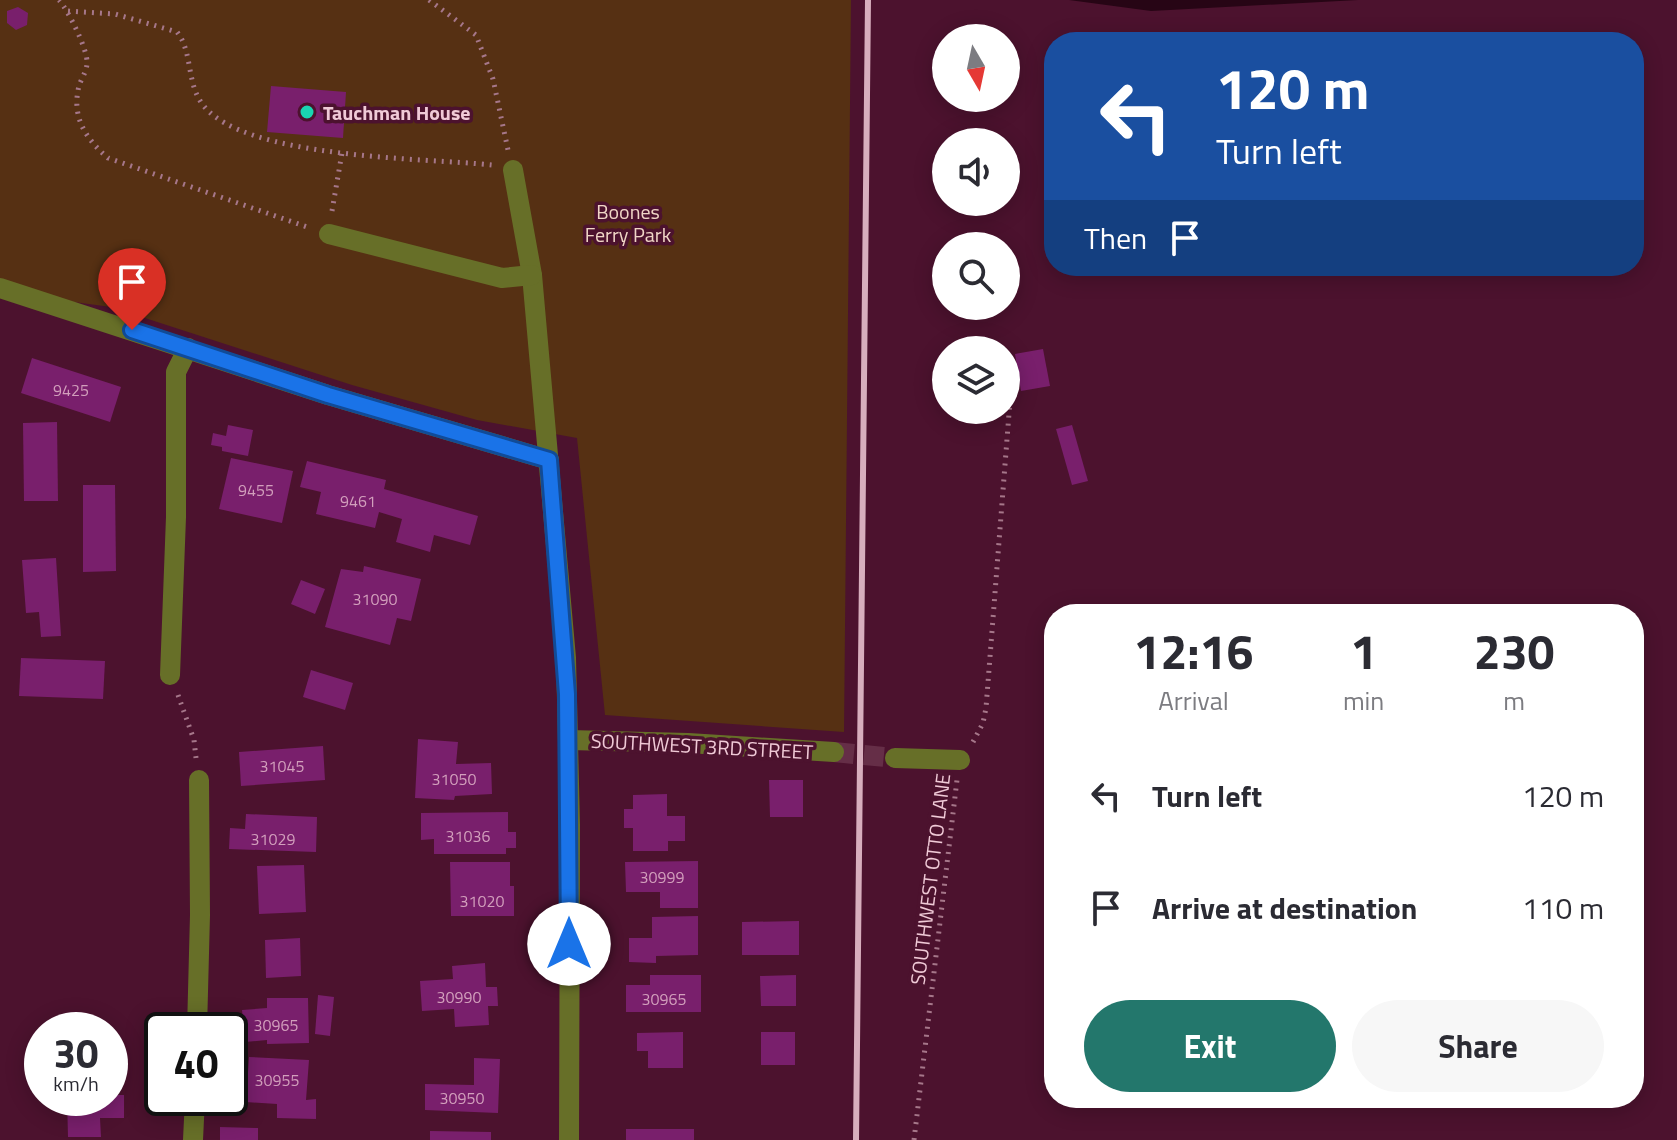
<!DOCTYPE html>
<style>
:root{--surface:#fff;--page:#f7f7f7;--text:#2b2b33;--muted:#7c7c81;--accent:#23776c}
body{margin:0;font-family:"Titillium Web",sans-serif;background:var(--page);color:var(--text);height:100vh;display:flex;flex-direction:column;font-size:30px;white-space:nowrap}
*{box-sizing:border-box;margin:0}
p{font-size:26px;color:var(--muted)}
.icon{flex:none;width:44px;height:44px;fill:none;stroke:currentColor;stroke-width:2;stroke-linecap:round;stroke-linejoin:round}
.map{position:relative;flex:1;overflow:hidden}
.panel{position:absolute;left:1044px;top:604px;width:600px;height:504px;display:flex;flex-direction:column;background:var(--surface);border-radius:32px;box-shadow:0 4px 20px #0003}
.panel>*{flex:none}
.banner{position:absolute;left:1044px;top:32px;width:600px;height:244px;border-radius:32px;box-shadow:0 4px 20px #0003;background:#1a4fa0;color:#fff;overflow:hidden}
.needle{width:52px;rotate:171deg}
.controls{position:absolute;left:932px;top:24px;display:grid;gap:16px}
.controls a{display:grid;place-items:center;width:88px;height:88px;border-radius:50%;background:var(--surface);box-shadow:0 4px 20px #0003;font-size:40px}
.speed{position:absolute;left:24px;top:1012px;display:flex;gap:16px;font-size:40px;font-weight:700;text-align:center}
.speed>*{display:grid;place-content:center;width:104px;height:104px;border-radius:50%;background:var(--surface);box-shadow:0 4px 20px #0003;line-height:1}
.speed small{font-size:20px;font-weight:400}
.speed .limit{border:4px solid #111;border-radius:12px;background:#fff;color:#111}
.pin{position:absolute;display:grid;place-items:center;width:68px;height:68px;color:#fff;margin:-82px -34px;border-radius:50% 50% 50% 0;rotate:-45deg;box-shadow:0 0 8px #0007}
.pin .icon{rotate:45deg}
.me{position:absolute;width:88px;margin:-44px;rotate:0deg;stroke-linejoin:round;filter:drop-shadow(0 0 6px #0008)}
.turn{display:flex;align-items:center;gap:28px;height:168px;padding:0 40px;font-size:36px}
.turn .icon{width:104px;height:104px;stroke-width:2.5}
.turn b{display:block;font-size:56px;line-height:68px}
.then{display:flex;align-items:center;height:76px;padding:0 40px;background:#0003;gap:16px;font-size:30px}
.eta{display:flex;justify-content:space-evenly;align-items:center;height:136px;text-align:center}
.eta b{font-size:48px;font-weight:700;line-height:56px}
.action{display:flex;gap:16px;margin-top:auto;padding:16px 40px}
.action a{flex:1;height:92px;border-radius:48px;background:var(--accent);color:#fff;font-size:32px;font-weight:700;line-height:92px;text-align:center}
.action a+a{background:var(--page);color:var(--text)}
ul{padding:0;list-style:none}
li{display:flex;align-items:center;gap:24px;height:112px;padding:0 40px}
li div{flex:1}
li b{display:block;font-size:30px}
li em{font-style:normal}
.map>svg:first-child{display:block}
</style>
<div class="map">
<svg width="1677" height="1140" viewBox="0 0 1677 1140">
<rect width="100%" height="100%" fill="#4c122e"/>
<polygon fill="#563013" points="0,0 851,0 844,732 605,715 577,438 477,420 352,385 111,307 0,292"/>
<polygon fill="#270515" points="1069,0 1358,0 1151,11"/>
<g fill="#791f6c">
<polygon points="18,7 28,13 27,25 16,30 7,23 7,11"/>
<polygon points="271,86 346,92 343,138 267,132"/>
<polygon points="1043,349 1050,386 1021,391 1015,354"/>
<polygon points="32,358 121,387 110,422 21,393"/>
<polygon points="57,422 58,501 24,501 23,423"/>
<polygon points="228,425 253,430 248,456 222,451 222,447 211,445 213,433 226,436"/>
<polygon points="1072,425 1088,481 1072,485 1056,429"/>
<polygon points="231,458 293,471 282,523 219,509"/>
<polygon points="307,461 386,480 384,489 478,516 470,545 434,535 430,552 396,542 402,519 379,512 375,528 316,514 321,492 300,487"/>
<polygon points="83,485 115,485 116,571 83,572"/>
<polygon points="56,558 61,636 41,637 39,612 26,613 22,560"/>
<polygon points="364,566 421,579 411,621 397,618 390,645 325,627 341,569 363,572"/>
<polygon points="301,580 325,589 315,614 291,604"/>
<polygon points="21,658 105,661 103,699 19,696"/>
<polygon points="311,670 353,683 345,710 303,697"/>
<polygon points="418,739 458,742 456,764 491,763 492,794 455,796 454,800 415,798"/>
<polygon points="323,746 325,780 241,786 239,752"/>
<polygon points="1050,764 1054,764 1054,785 1048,784"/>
<polygon points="769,780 803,780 803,817 770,817"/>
<polygon points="1048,792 1054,793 1054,827 1045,826"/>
<polygon points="667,794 667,816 685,816 685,841 668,841 668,851 633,851 633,828 624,828 624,809 633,809 633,795"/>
<polygon points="508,812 508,832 516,832 516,848 506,848 506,854 434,854 434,839 421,840 421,813"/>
<polygon points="246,814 317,817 316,852 229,849 230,828 245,829"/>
<polygon points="698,861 698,908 660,908 660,892 626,892 625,862"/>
<polygon points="450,862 510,862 510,886 514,886 514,916 451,916"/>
<polygon points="304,865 306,912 259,914 257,866"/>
<polygon points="698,916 698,955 656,956 656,963 629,962 629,938 652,938 652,917"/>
<polygon points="799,921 799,955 742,955 742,922"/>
<polygon points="300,938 301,976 266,978 265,940"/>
<polygon points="485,963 486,987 497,987 498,1006 488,1006 489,1025 455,1027 454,1009 422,1011 420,981 453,979 452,966"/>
<polygon points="650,975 701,975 701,1012 626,1012 626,985 650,985"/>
<polygon points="796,975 796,1006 761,1006 760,976"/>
<polygon points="318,995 334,997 330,1036 315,1034"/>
<polygon points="267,998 308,998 309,1043 267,1044 267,1040 245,1042 242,1010 267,1008"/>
<polygon points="683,1032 683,1068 648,1068 648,1051 637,1051 637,1033"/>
<rect x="761" y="1032" width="34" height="33"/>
<polygon points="249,1057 309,1060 306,1100 316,1099 316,1119 277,1118 277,1104 246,1102"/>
<polygon points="474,1058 500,1059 498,1113 425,1110 425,1084 474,1085"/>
<polygon points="110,1095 124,1095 124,1118 100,1118 101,1137 68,1137 67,1098 110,1098"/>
<polygon points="220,1127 258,1128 258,1140 220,1140"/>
<rect x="626" y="1129" width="68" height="11"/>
<polygon points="430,1131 491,1132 491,1140 430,1140"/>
</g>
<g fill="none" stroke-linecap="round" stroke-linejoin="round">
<polyline stroke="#652e47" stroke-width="20" stroke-dasharray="20 10" stroke-linecap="butt" points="834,752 895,758"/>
<g stroke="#a6778a" stroke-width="5" stroke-dasharray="2 6" stroke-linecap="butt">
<path d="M59,0c9,10 29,50 28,63 0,8 -6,16 -8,23 -8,31 7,53 29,72l202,70"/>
<polyline points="429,0 476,35 493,79 508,150"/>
<path d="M68,11l47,3 62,18c16,20 9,51 26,73 41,54 223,53 289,60"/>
<polyline points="332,211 342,153"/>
<polyline points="178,695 194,740 196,758"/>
<polyline points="973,742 983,723 986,708 1011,388"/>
<polyline points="914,1140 957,780"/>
</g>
<g stroke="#676f28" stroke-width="20">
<polyline points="513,170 532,275 566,658 570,825 569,1140"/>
<polyline points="329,234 502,278 532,275"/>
<polyline points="0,288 328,395 549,460"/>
<polyline points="170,675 176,517 176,372 188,348"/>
<polyline points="569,740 688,743 834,752"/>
<polyline points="895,758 960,760"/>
<polyline points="197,1030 200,915 199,780"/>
<polyline points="193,1140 195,1098"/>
</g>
<polyline stroke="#d7aebd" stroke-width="6" points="856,1140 868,0"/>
</g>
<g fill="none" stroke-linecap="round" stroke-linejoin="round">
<g stroke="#114b97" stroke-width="20">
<polyline id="route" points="132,330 328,395 549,460 567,694 569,944"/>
</g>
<use href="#route" stroke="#1a73e8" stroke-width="14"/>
</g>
<circle fill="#19d5b2" stroke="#4c122e" stroke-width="3" cx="307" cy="112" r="8"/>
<g text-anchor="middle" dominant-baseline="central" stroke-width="7" stroke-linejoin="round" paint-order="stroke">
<g font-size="16" fill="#d29fbc">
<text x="71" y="390">9425</text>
<text x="256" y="490">9455</text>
<text x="358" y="501">9461</text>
<text x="375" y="599">31090</text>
<text x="282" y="766">31045</text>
<text x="454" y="779">31050</text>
<text x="468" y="836">31036</text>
<text x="273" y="839">31029</text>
<text x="662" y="877">30999</text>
<text x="482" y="901">31020</text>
<text x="459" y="997">30990</text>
<text x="664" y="999">30965</text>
<text x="276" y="1025">30965</text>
<text x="277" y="1080">30955</text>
<text x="462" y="1098">30950</text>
</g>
<g font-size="20" font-weight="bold" fill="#f0cad7" stroke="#4c122e" text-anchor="start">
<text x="323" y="112">Tauchman House</text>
</g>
<g font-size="20" fill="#f0d6c6" stroke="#4c122e">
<text x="628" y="211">Boones<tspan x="628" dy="23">Ferry Park</tspan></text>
</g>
<g font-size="20" fill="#f0cad7" stroke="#4c122e">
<text transform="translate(702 746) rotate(3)">SOUTHWEST 3RD STREET</text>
<text transform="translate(930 879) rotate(-83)">SOUTHWEST OTTO LANE</text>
</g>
</g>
</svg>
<div class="controls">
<a><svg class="needle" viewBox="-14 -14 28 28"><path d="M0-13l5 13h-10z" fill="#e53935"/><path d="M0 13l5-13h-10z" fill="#7c7c81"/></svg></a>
<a><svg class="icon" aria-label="sound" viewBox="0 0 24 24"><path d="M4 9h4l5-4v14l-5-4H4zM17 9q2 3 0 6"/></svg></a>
<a><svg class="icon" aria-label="search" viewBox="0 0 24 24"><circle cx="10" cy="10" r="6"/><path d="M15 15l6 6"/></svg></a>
<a><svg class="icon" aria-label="layers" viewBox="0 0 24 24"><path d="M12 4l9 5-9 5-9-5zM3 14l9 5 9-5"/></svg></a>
</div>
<div class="speed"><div>30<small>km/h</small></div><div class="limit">40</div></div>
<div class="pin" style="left:132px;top:330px;background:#d93025"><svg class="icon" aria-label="arrive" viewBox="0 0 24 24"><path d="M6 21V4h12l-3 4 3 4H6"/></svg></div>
<svg class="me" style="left:569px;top:944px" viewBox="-20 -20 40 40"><circle r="19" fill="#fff"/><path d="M0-13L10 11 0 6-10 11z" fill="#1a73e8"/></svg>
<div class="banner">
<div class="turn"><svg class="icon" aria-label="left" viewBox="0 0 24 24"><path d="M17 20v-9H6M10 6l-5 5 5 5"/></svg><div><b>120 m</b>Turn left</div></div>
<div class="then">Then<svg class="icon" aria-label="arrive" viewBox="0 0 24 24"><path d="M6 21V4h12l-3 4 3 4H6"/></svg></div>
</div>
<section class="panel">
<div class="eta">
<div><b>12:16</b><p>Arrival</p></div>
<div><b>1</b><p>min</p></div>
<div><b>230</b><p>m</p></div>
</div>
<ul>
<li><svg class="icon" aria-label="left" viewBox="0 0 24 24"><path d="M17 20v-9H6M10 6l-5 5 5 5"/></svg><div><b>Turn left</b></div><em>120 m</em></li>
<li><svg class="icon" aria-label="arrive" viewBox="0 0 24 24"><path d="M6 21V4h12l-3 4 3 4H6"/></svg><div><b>Arrive at destination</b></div><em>110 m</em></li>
</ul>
<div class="action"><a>Exit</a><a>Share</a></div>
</section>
</div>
